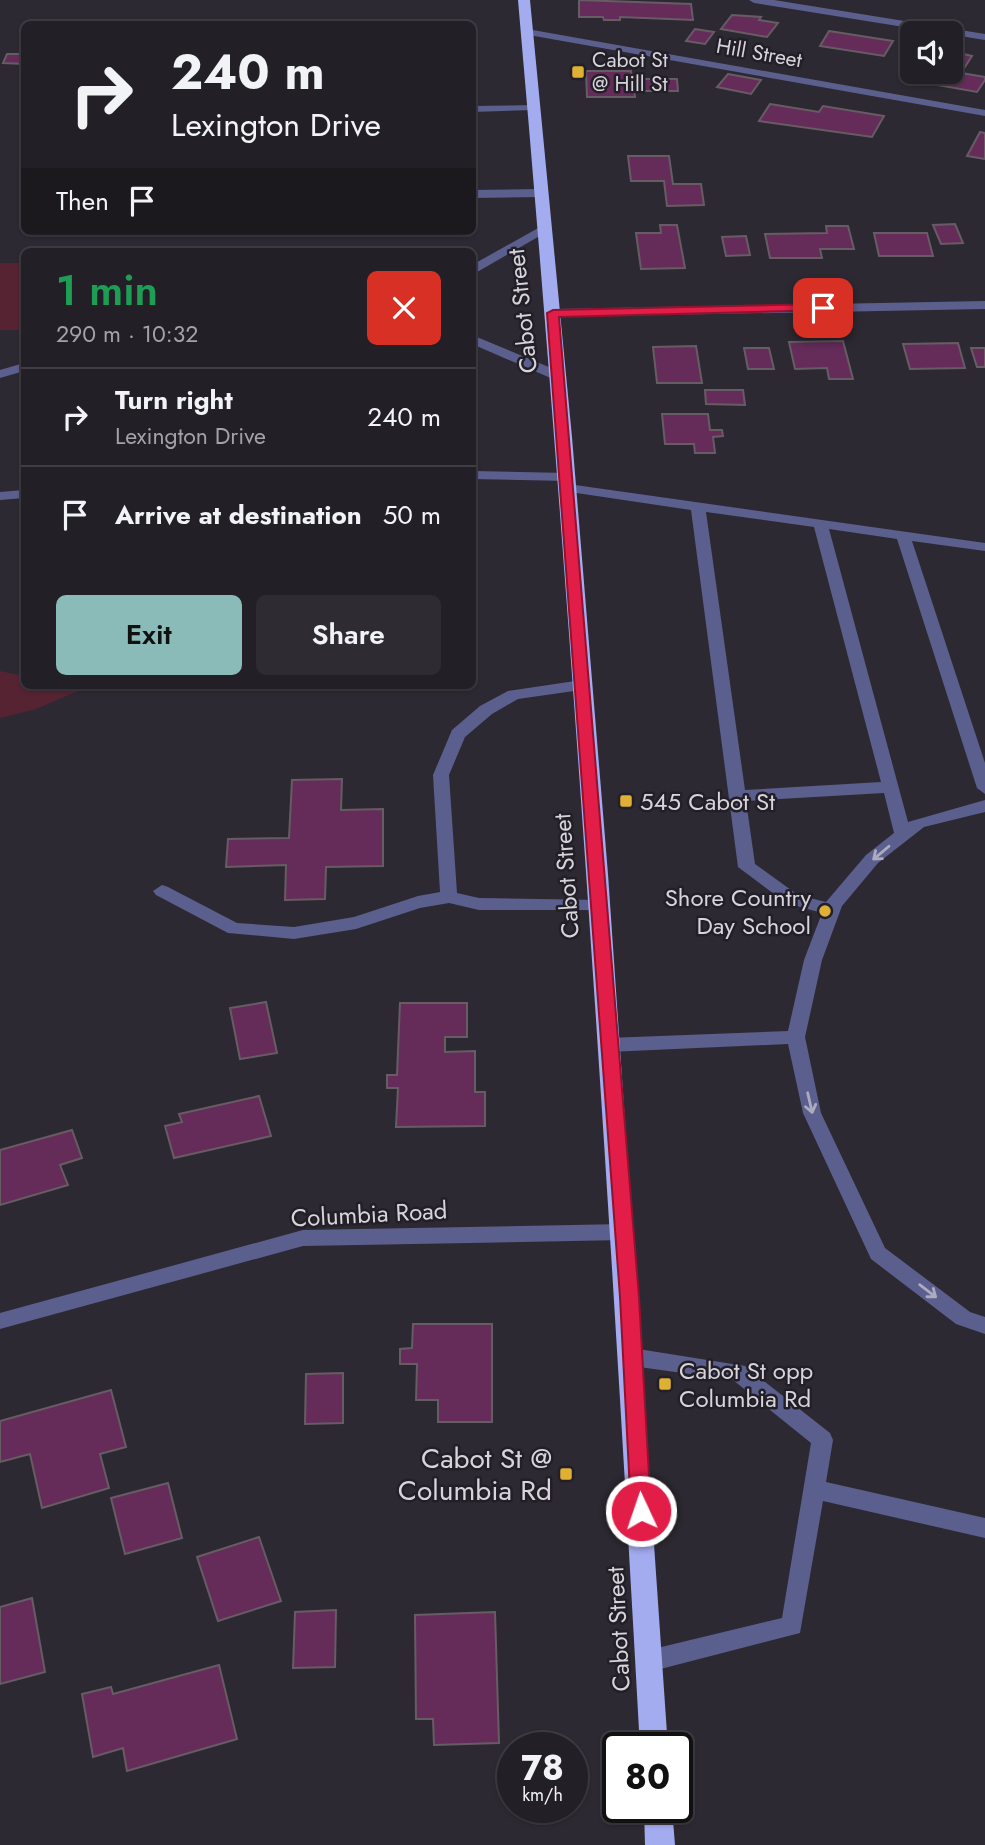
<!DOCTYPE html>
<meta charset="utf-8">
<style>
:root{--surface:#221f26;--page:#2e2c32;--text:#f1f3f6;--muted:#a2a2a7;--line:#3f3d43;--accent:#8bbbb9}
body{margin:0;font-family:Jost,sans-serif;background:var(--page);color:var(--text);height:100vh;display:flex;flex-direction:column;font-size:26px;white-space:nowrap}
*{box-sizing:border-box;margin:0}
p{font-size:23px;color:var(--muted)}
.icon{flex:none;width:38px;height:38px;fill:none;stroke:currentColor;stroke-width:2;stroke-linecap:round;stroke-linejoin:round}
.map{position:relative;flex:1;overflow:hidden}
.sheet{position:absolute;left:21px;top:248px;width:455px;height:441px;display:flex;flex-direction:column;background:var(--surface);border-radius:10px;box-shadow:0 2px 5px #0004,0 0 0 2px var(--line)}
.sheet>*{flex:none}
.hud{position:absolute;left:21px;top:21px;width:455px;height:214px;border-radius:10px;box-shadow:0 2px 5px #0004,0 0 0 2px var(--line);background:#221f26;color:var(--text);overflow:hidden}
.tools{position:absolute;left:900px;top:21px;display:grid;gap:14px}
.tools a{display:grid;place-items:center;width:63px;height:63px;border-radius:10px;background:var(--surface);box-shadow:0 2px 5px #0004,0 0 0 2px var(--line);font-size:35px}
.speed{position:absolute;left:497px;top:1732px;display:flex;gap:14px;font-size:35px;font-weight:700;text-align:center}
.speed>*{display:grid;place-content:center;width:91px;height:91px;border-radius:50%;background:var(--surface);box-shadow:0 2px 5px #0004,0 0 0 2px var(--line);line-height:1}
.speed small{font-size:18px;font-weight:400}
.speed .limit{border:4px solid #111;border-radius:10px;background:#fff;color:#111}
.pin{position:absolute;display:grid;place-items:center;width:60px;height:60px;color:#fff;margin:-30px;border-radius:14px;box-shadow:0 4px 10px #0006}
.me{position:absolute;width:77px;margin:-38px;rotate:357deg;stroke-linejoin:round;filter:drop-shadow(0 0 5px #0008)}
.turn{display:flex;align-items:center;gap:24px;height:147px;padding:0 35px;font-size:32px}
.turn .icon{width:91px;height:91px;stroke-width:2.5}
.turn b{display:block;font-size:49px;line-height:60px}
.then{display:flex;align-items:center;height:66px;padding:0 35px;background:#0003;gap:14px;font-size:26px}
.round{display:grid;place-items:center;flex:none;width:74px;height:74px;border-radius:10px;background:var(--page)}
.head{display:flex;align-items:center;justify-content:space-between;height:119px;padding:0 35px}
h1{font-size:42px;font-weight:600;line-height:52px;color:#1e9e55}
.button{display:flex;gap:14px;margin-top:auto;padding:14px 35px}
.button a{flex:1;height:80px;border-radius:10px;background:var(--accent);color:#111;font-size:28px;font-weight:600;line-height:80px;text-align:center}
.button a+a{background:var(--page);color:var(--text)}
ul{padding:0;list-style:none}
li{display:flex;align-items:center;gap:21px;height:98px;padding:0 35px;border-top:2px solid var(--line)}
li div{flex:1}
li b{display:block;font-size:26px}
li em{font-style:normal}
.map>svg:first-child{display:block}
</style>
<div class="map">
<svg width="985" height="1845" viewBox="0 0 985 1845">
<rect width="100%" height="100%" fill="#2d2932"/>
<g fill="#552332">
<rect x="0" y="263" width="24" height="67"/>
<polygon points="0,671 24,676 24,686 90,686 36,709 0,718"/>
</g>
<g fill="#652c5a" stroke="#665c64" stroke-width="2">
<polygon points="579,0 691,4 693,20 620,17 620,20 604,20 603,17 579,17"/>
<polygon points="732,15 761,17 759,20 778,23 767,37 721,29"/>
<polygon points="695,29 714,32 705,44 686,41"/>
<polygon points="829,31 893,41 884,56 820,46"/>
<polygon points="950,51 972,56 963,70 950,68"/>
<polygon points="7,54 24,54 24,64 3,63"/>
<polygon points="586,71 631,71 632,79 677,79 678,91 634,91 635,97 587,97"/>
<polygon points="950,71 985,77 985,80 977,92 938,85"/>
<polygon points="728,74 761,80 751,94 717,87"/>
<polygon points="770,104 819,112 823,106 884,116 872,137 759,121"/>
<polygon points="980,132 985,133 985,159 967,156"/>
<polygon points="628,156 669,156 673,184 701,184 704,205 667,206 664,181 631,181"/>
<polygon points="955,224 963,243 941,244 933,225"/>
<polygon points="660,225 677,225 685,268 641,269 636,233 661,233"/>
<polygon points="826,226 848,226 854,249 820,249 822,258 770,258 765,234 827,233"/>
<polygon points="874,233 927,233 933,256 879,256"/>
<polygon points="746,236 750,255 726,256 722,237"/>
<polygon points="843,341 853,379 829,379 827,368 795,369 789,342"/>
<polygon points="958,343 965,368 910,369 903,344"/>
<polygon points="696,346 702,383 657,383 653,347"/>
<polygon points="744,348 769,348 774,369 748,369"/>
<polygon points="971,348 985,348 985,367 977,367"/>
<polygon points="705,390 743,390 745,405 706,404"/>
<polygon points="662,414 708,414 710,430 722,430 723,436 713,437 715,453 695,453 694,444 665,444"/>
<polygon points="342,779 341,810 383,809 383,866 326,867 325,899 285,900 286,865 226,867 228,839 289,838 292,780"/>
<polygon points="266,1002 277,1053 240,1059 230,1008"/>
<polygon points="400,1003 467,1003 467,1037 445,1037 445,1052 475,1051 475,1092 485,1092 485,1126 396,1127 398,1088 387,1088 387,1075 397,1075"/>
<polygon points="259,1096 271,1136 174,1158 165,1126 182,1122 179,1114"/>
<polygon points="72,1130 82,1158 60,1165 68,1185 0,1205 0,1150"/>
<polygon points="413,1324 492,1324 492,1422 438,1422 438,1400 416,1400 417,1364 400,1364 400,1349 412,1348"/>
<polygon points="343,1373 343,1423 305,1424 306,1374"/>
<polygon points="111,1390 126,1447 100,1454 109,1488 42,1508 30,1454 0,1462 0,1421"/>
<polygon points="168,1483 182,1538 125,1554 111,1498"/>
<polygon points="259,1537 281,1601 218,1621 197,1557"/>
<polygon points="32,1598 45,1672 0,1684 0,1607"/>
<polygon points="336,1610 335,1667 293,1668 295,1612"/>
<polygon points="495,1612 499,1743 434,1745 433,1719 416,1719 415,1615"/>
<polygon points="219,1665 237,1739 127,1771 123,1748 93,1757 82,1694 111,1687 113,1694"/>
</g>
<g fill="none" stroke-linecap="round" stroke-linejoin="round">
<g fill="#5b5f8d" fill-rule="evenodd">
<polygon points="538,105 538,109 534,110 472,112 472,106"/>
<polygon points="472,190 541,189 547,193 541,197 472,198"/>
<polygon points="540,227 550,230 472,275 472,265"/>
<polygon points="472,335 563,373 565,376 563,379 553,379 472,344"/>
<polygon points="24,363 24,371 0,378 0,370"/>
<polygon points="472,471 567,473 574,477 567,481 472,479"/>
<path d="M568,484l417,59v8l-73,-10 73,222v31l-8,-6 -80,-249 -68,-10 79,293 77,-22v12l-61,15 -46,36 -36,43 -20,54 -17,77 16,76 64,135 85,64 15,5v17l-29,-10 -85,-65 -68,-146 -15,-69 -180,8 -7,-2 -2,-5 2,-5 7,-2 180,-7 16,-71 18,-47 -36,-10 -48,-36 -47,-357 -128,-19 -2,-3zM706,512l108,15 67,255 -136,8zM884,793l10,40 -28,22 -40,47 -28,-7 -43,-31 -9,-63z"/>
<polygon points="24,490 24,498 0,500 0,492"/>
<polygon points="582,680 588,681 590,685 588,689 518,699 492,714 465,737 449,775 457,893 479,898 598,900 607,906 604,910 479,910 449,903 420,908 356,929 294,939 228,933 156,895 153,891 162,885 168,887 237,923 294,927 354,917 418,896 440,892 433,775 452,730 480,706 508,691"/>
<polygon points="632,1348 745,1366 830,1433 833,1440 826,1482 985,1518 985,1538 823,1501 800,1633 649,1672 641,1669 638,1661 641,1653 649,1650 782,1618 811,1443 733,1380 632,1366 625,1363 622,1357 625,1351"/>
</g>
<g fill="#5b5f8d" fill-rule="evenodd">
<polygon points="749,0 774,0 985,34 985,40 754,3"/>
<polygon points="527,29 985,110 985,116 523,34 523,30"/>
<polygon points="985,301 985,309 553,317 547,313 553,309"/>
<polygon points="624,1224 631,1226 634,1232 631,1238 624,1240 303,1246 0,1329 0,1313 303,1230"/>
</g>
<g fill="#a4acf0" fill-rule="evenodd">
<path d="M518,0h12l42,437 36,437 60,874h-28c-32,-583 -71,-1166 -122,-1748z"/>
<polygon points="644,1808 672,1808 675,1845 645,1845"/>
</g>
</g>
<defs><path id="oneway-shaft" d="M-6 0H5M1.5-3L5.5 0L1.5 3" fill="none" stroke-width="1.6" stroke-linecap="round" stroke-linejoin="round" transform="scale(1.75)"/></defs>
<g stroke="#acabbf">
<use href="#oneway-shaft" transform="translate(881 853) rotate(140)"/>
<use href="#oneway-shaft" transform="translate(810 1103) rotate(77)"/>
<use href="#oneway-shaft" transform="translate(928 1291) rotate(37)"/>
</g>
<polygon fill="#e11d48" stroke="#92132f" stroke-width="2" points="823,304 827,306 827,310 559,317 639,1297 651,1511 648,1518 641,1520 634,1518 631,1511 620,1297 547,313 553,310"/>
<g fill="#e0b034" stroke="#231f28" stroke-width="2.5">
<rect x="571" y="65" width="14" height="14" rx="3.5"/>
<rect x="619" y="794" width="14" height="14" rx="3.5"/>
<circle cx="825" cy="911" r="7"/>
<rect x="658" y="1377" width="14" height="14" rx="3.5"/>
<rect x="559" y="1467" width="14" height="14" rx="3.5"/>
</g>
<g text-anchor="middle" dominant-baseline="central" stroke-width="5" stroke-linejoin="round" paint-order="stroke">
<g font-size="21" fill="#d7d4da" stroke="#231f28">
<text transform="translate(759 53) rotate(10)">Hill Street</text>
</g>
<g font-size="21" fill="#d7d4da" stroke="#231f28" text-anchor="start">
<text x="592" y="60">Cabot St<tspan x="592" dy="24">@ Hill St</tspan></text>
</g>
<g font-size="24" fill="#d7d4da" stroke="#231f28">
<text transform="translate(522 311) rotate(-96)">Cabot Street</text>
<text transform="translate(566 876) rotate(-94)">Cabot Street</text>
<text transform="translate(369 1214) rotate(-3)">Columbia Road</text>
<text transform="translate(618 1629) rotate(-93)">Cabot Street</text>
</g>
<g font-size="24" fill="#d7d4da" stroke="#231f28" text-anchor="start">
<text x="640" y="801">545 Cabot St</text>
<text x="811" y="897" text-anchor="end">Shore Country<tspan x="811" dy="28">Day School</tspan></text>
<text x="679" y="1370">Cabot St opp<tspan x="679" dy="28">Columbia Rd</tspan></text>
</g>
<g font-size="28" fill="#d7d4da" stroke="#231f28" text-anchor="end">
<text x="552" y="1458">Cabot St @<tspan x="552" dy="32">Columbia Rd</tspan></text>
</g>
</g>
</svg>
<div class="tools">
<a><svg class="icon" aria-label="sound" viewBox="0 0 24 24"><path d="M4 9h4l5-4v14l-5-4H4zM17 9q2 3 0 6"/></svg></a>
</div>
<div class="speed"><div>78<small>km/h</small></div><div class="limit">80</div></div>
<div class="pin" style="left:823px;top:308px;background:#d93025"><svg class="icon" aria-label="arrive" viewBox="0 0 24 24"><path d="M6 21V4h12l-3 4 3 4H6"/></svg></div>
<svg class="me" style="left:641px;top:1511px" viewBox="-20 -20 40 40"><circle r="17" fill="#e11d48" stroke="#fff" stroke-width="3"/><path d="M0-11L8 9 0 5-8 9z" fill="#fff"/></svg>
<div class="hud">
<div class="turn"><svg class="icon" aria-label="right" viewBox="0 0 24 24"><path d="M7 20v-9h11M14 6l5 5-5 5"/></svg><div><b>240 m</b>Lexington Drive</div></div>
<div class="then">Then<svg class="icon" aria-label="arrive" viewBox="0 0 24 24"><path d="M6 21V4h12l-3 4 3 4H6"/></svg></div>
</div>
<section class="sheet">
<div class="head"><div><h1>1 min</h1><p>290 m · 10:32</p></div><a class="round" style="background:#d93025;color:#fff"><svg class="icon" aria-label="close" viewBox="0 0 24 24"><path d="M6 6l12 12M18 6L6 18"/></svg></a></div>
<ul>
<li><svg class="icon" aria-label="right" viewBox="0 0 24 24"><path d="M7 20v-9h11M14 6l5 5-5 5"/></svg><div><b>Turn right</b><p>Lexington Drive</p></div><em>240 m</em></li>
<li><svg class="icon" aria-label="arrive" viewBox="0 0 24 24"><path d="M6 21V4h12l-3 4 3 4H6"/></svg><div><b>Arrive at destination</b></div><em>50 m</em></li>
</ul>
<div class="button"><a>Exit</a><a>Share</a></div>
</section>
</div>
